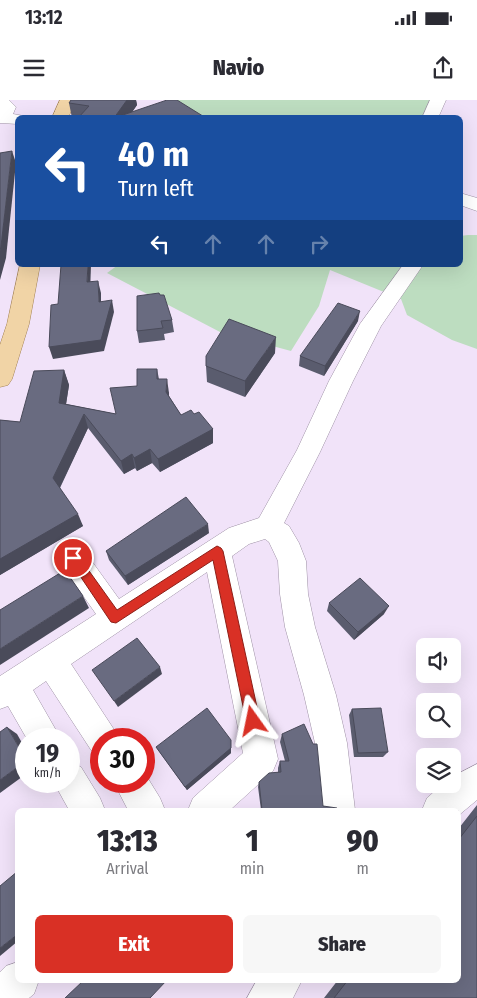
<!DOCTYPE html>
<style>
:root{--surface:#fff;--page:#f7f7f7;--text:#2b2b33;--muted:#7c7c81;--accent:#d93025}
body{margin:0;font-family:"Fira Sans Condensed",sans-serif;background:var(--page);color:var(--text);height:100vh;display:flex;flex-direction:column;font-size:19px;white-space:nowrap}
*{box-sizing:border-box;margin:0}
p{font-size:16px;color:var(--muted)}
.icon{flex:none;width:28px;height:28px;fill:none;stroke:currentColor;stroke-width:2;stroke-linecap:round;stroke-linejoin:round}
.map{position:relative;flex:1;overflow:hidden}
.drawer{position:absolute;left:15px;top:708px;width:446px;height:175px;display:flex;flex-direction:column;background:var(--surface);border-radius:8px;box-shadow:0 5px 20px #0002}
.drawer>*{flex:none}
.banner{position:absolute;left:15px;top:15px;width:448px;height:152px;border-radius:8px;box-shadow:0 5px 20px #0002;background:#1a4fa0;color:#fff;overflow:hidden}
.fabs{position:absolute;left:416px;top:538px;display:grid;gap:10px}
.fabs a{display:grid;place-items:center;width:45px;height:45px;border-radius:8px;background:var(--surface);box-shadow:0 5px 20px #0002;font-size:25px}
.speed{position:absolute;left:15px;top:628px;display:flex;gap:10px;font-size:25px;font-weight:700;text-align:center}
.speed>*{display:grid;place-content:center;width:65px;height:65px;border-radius:50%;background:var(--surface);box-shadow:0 5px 20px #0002;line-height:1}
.speed small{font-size:12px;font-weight:400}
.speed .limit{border:8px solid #d22;background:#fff;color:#111}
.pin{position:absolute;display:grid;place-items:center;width:42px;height:42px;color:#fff;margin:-21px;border:2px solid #fff;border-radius:50%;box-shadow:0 1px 5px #0007}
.me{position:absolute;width:55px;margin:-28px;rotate:348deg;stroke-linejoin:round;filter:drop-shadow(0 0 4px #0008)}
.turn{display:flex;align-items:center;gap:18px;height:105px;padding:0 20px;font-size:22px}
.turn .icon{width:65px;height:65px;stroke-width:2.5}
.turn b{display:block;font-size:35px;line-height:42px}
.lanes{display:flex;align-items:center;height:48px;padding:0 20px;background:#0003;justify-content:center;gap:25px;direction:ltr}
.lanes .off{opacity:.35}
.eta{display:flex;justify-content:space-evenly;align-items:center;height:85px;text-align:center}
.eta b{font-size:30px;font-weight:800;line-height:35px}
.cta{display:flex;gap:10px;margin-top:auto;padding:10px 20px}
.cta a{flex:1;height:58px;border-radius:8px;background:var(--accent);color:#fff;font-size:20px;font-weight:800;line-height:58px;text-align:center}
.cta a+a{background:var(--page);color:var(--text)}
.status{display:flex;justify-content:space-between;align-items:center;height:35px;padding:0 25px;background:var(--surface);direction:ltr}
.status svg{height:14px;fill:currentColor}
header{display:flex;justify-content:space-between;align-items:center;height:65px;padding:0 20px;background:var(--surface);font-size:22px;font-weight:800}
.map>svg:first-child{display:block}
</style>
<div class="status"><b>13:12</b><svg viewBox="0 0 49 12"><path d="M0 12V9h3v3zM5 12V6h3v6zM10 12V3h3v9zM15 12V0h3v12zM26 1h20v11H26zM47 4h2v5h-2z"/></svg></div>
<header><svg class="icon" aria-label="menu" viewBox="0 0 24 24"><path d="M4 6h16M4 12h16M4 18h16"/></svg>Navio<svg class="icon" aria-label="share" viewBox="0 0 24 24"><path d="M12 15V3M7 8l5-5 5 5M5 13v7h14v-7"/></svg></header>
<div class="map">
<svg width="477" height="898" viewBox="0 0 477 898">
<rect width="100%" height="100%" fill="#f1e3f9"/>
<g fill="#bdddc0">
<polygon points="172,0 435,0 427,18 184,17"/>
<polygon points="468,135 477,135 477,249 452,240 407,215 401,199 330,170 319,206 291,251 220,232 107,173 118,165 460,165 460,136"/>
</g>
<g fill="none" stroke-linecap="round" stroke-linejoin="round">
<g stroke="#9f92a6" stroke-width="1">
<g id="minor">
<polygon points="0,0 9,0 16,7 13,14 24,16 25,18 18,18 18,24 0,23"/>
<polygon points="430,0 446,0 438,18 422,18"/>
<polygon points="460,93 477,98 477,111 460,105"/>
<polygon points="403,165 423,165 381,226 353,281 320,352 284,423 289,426 299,443 306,461 308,494 315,527 336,595 347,643 355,710 321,710 315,643 304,595 285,527 280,494 278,461 269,442 265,439 249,444 232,456 278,659 273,671 230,710 188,710 193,698 243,653 207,472 71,564 113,628 118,639 101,639 101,655 91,650 46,581 33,590 61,639 27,639 8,606 0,609 0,576 96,514 63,467 59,458 63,449 73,446 83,449 119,499 229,428 259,418 297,350 329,281 360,224"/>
<polygon points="69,662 81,667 100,698 105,710 69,710 53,681 69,681"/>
<polygon points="477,664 477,700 459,715 459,710 422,710 427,698 443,684 452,684 452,677"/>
<polygon points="144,672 160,698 165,710 128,710 113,681 144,681"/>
<polygon points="18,862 18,880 39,880 34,894 29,898 0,898 0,872 6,866"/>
<polygon points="257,880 302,880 293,898 247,898"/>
</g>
</g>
<g stroke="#a48353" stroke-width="1">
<g id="major">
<polygon points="60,0 76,0 68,18 52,18"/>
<polygon points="20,165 40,165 29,224 12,279 8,285 0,287 0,245 7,224"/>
</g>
</g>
<use href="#minor" fill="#fff" fill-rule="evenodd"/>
<use href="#major" fill="#f1d4a6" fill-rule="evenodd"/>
</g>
<g fill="#5a5c6e">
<polygon points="71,0 136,0 137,5 132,12 206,18 72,18 69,3"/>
<polygon points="137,196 172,220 174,232 164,234 165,240 139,243 137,231"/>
<polygon points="358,221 324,276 299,266 300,256"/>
<polygon points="275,253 245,297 207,282 206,266"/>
<polygon points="157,269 159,279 169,293 169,296 181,315 194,314 213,329 213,343 160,372 152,363 137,371 135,368 124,374 88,328 60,388 83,426 0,475 0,320 20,322 64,270 69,285 66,304 116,314 137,286"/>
<polygon points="209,433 128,485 109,460 106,451"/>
<polygon points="329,503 384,514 354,540 327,511"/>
<polygon points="352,609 388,652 383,657 354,657 349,615"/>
<polygon points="282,634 323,706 337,710 261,710 258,687 259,682 278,672 278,668 280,661 285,661 280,642"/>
<polygon points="156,647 231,653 187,690"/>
<polygon points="477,705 477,898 324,898 338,880 459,880 459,728"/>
</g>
<g fill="#4a4b5a">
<polygon points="127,0 136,0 137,5 128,18 114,18"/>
<polygon points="12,51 16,63 6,158 0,180 0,151"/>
<polygon points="88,165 91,165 90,194 87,182"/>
<polygon points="98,181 101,193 101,214 99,202"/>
<polygon points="112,200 114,212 104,251 53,259 49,247"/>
<polygon points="360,211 358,221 324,276 325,266"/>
<polygon points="276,237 275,253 245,297 245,281"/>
<polygon points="64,270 69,285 64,317 59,303"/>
<polygon points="167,279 169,293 168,306 166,292"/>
<polygon points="84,314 88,328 58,391 53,378"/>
<polygon points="213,329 213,343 160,372 158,359"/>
<polygon points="150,349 152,363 137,371 134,358"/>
<polygon points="132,354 135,368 124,374 121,361"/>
<polygon points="78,414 83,426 0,475 0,459"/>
<polygon points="208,424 209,433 128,485 125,476"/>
<polygon points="83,496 89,508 0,565 0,549"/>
<polygon points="389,506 384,514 354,540 358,532"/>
<polygon points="160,567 162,574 118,607 114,601"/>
<polygon points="7,627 17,634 26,650 26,659"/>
<polygon points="231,640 231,653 187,690 185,687"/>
<polygon points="26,661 26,674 0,693 0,680"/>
<polygon points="18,834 18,841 0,856 0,848"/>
</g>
<g fill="#696b80" stroke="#4a4b5a">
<polygon points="71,0 127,0 114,18 78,18 89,6 69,3"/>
<polygon points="167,0 177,0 206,18 114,18"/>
<polygon points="12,51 1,146 0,151 0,53"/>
<polygon points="61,165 88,165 87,182 98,181 99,202 112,200 101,240 49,247 51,205 58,204"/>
<polygon points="159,193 160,195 164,195 172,220 161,221 163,228 137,231 137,196"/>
<polygon points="338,203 360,211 325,266 300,256"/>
<polygon points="229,219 276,237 245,281 206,266 206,256"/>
<polygon points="137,269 157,269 157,279 167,279 166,292 181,315 191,310 194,314 199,312 213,329 158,359 150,349 134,358 132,354 121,361 84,314 53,378 78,414 0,459 0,320 20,322 34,271 64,270 59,303 116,314 110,288 137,286"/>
<polygon points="186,397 208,424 125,476 106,451"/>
<polygon points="65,470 83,496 0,549 0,510"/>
<polygon points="360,478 389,506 358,532 329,503"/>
<polygon points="137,538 160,567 114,601 92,570"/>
<polygon points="207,608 231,640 231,648 185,687 156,647"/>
<polygon points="381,608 388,652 358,653 352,609"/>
<polygon points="304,624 313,644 317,644 323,706 337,708 337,710 262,710 259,682 269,673 281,672 280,661 289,661 282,634"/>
<polygon points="7,627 26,659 26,661 0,680 0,632"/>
<polygon points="477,716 477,898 334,898 348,880 459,880 459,739"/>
<polygon points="18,771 18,834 0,848 0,786"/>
<polygon points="84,880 167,880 150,898 65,898"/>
</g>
<polygon fill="#d93025" stroke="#8d1f18" points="217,446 221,448 223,451 260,621 258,626 253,628 248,626 246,621 213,460 116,523 111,522 68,458 69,454 77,454 117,510"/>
</svg>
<div class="fabs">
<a><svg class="icon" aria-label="sound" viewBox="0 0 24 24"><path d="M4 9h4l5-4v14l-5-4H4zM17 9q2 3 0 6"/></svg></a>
<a><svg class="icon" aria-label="search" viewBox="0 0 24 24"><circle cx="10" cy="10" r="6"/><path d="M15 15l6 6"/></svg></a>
<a><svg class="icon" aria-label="layers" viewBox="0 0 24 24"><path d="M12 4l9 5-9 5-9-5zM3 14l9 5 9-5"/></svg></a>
</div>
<div class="speed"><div>19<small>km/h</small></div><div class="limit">30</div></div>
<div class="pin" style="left:73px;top:458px;background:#d93025"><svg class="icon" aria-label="arrive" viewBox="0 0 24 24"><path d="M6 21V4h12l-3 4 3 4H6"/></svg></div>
<svg class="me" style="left:253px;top:621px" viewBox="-20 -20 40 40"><path d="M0-17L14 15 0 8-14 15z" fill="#d93025" stroke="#fff" stroke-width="4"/></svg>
<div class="banner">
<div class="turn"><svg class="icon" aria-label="left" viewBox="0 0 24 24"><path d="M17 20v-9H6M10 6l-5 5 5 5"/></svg><div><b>40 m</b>Turn left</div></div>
<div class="lanes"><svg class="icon" aria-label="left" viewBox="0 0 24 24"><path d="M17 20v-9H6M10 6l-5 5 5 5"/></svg><svg class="icon off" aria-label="ahead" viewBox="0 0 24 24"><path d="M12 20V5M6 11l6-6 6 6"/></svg><svg class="icon off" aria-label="ahead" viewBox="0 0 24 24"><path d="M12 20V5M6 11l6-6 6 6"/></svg><svg class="icon off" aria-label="right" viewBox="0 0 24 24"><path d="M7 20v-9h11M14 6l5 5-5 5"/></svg></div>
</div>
<section class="drawer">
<div class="eta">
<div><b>13:13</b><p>Arrival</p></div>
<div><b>1</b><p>min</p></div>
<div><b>90</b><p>m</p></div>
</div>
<div class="cta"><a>Exit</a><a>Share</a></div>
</section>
</div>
